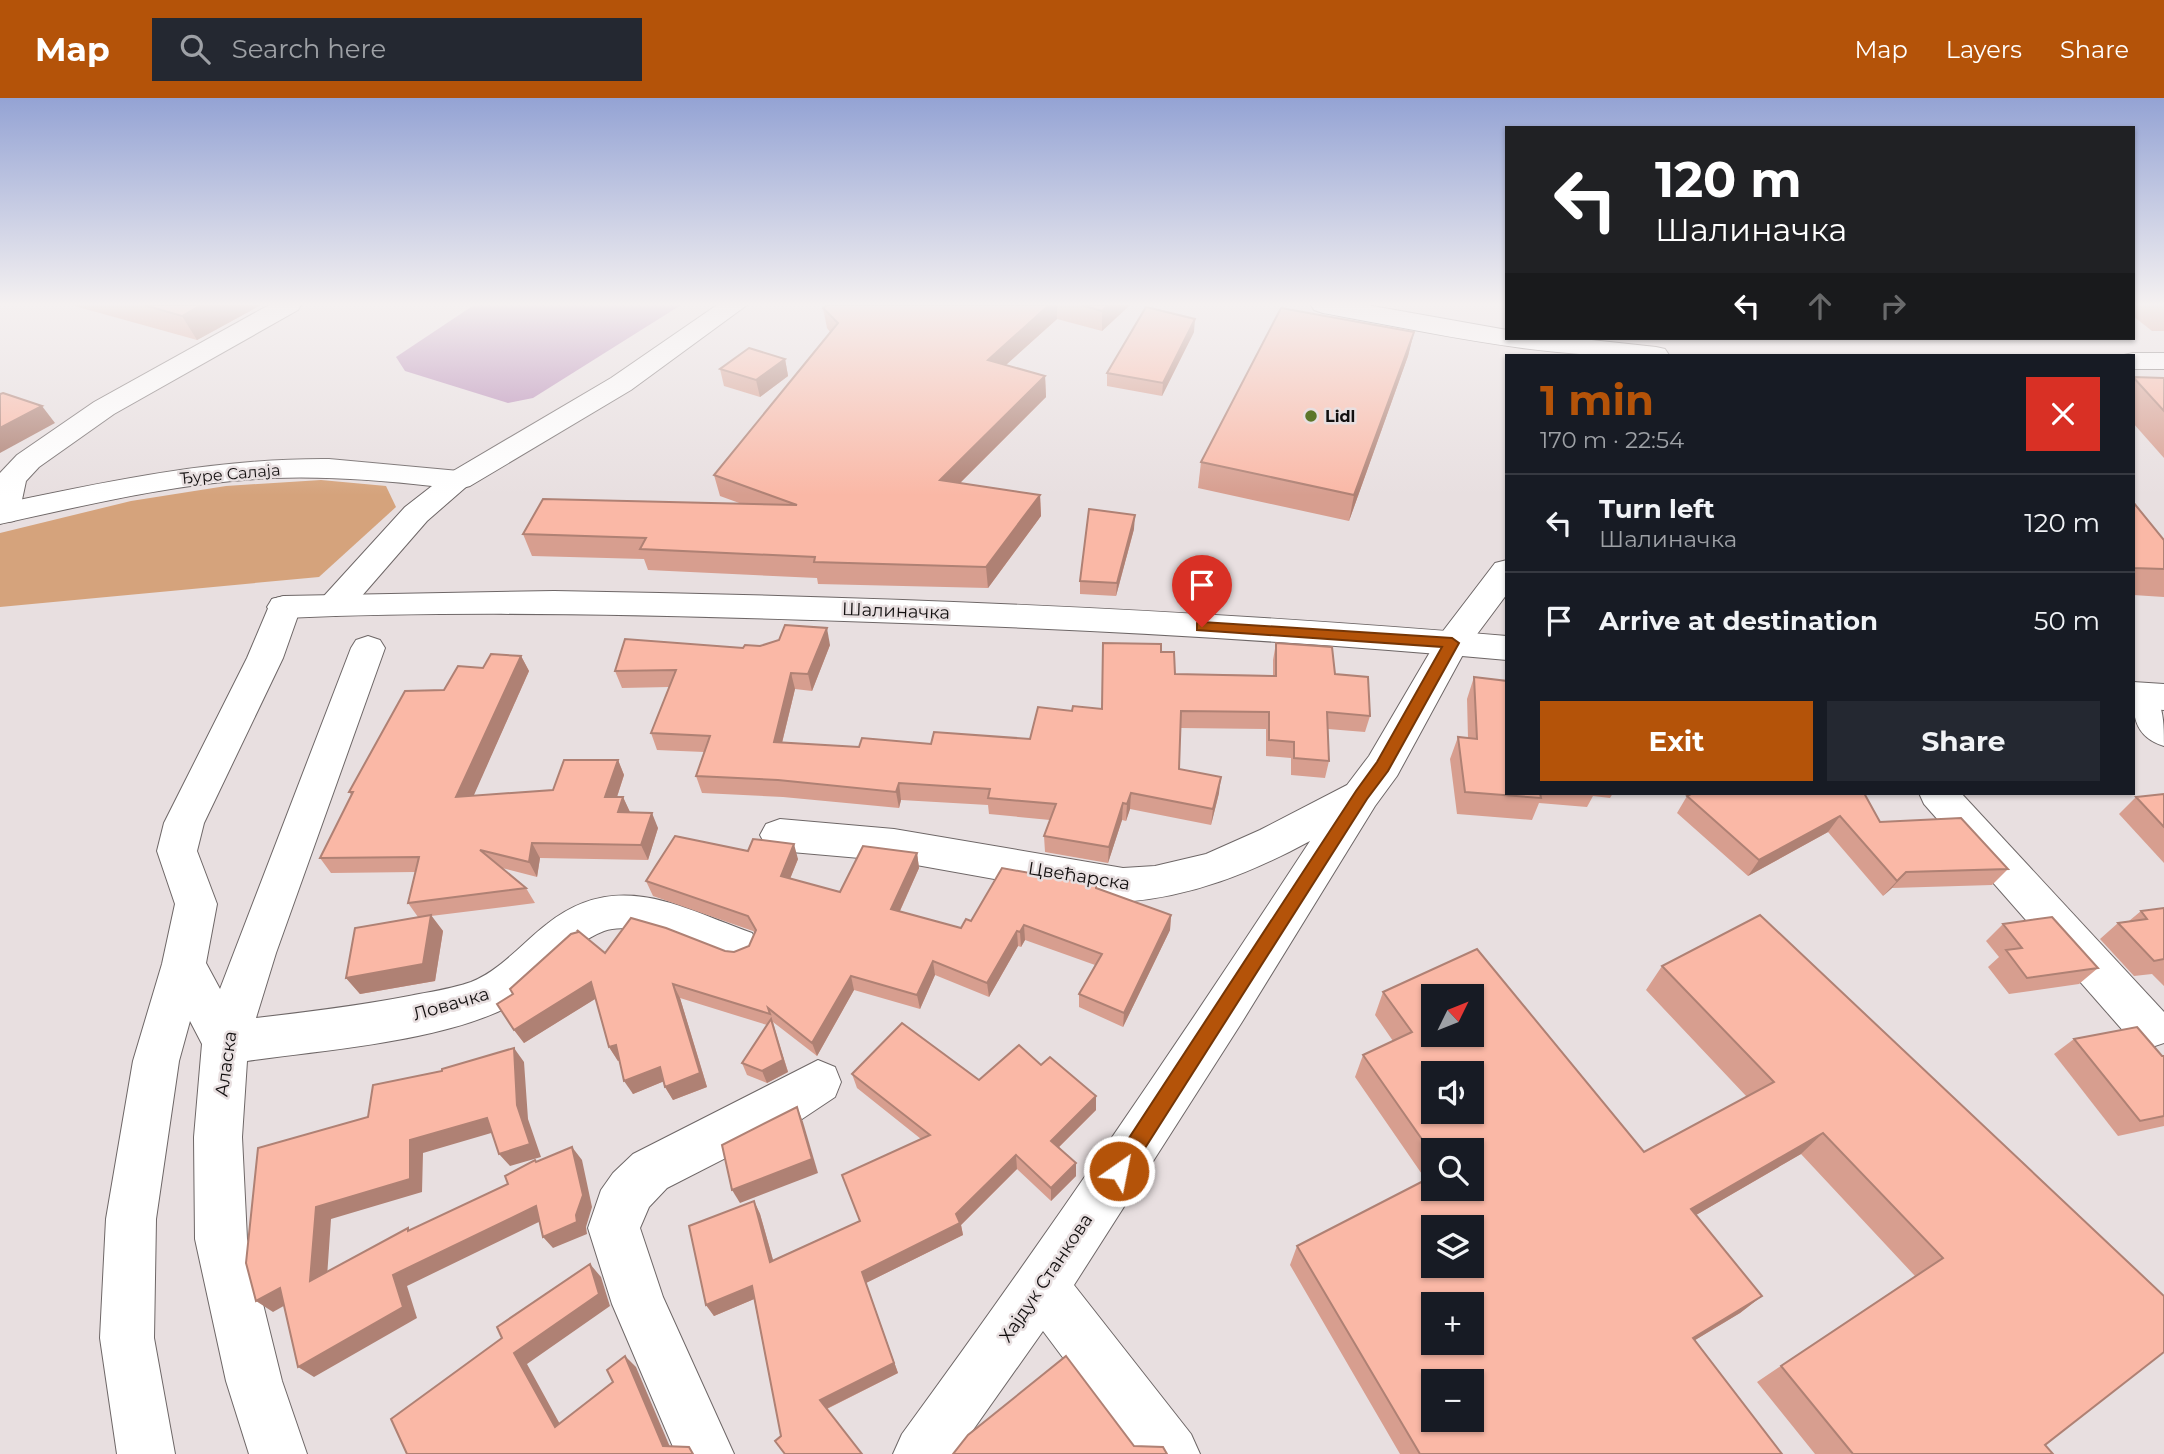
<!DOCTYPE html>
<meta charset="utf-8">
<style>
:root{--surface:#171b24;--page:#242831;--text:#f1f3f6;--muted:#9ea1a6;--line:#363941;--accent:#b45309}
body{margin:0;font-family:Montserrat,sans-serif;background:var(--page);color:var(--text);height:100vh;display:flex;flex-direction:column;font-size:26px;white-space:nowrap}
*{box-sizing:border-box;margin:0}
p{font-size:23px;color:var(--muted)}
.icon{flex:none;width:38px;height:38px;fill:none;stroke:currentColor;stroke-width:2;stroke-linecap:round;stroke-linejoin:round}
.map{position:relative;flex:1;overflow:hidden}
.details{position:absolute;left:1505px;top:256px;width:630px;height:441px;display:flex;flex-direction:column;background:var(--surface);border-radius:0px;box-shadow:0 2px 5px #0004}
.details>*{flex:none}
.hud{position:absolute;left:1505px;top:28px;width:630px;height:214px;border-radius:0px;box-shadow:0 2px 5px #0004;background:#202124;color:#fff;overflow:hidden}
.needle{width:46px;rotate:47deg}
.controls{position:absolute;left:1421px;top:886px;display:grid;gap:14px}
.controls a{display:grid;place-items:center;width:63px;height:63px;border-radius:0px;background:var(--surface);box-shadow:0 2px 5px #0004;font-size:35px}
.pin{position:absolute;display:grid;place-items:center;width:60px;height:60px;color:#fff;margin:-72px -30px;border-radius:50% 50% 50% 0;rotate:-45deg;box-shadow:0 0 7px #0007}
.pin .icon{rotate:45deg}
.me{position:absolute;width:77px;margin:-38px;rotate:33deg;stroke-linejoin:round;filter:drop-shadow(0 0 5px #0008)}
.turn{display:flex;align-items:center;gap:24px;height:147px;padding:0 35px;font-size:32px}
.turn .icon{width:91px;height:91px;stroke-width:2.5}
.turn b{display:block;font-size:49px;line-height:60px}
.lanes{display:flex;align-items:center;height:66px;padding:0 35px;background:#0003;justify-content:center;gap:35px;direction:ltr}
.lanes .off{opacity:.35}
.round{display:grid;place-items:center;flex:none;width:74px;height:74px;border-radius:0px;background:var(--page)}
.headline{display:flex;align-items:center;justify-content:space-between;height:119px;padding:0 35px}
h1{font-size:42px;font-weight:700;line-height:52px;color:var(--accent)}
.action{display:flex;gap:14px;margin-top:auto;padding:14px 35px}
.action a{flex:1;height:80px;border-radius:0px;background:var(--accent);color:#fff;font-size:28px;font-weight:700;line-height:80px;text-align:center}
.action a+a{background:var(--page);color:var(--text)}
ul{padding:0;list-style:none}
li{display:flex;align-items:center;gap:21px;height:98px;padding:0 35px;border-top:2px solid var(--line)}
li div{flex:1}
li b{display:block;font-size:26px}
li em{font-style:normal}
header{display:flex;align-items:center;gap:42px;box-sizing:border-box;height:98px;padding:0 35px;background:var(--accent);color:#fff}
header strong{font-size:33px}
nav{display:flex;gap:38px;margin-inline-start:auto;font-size:24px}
.search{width:490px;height:63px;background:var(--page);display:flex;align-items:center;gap:18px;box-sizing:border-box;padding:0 24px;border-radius:0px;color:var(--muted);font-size:26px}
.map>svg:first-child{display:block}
</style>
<header>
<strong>Map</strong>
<div class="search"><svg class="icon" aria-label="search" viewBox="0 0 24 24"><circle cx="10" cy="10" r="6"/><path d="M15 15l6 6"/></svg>Search here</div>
<nav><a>Map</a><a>Layers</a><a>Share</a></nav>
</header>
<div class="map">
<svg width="2164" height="1356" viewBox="0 0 2164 1356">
<rect width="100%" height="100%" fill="#e8dfe0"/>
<polygon fill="#d5a37c" points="321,382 386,388 396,409 319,479 0,509 0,435 131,403 226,388"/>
<polygon fill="#b689b5" points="474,207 681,207 533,300 508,305 405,273 396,259"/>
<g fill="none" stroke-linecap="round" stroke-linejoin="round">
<g stroke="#6e6767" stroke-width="2">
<g id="minor">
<polygon points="269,207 301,207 298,212 114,316 39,369 26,383 19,416 14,423 0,425 0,375 17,357 94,304"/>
<polygon points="717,207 747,207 631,292 470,388 459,391 448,388 444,382 448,376 611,280"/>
<path d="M1311,207h56l140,25v8h66l83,9 9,2 4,6c-117,6 -231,-21 -346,-42l-9,-3z"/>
<polygon points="2133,255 2164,255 2164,271 2133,271 2133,257 2124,257"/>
<path d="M1507,462v34l-41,55 -69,127 -22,30 -133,216 -168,263 117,149 9,20h-65l-92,-123 -87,123h-63l9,-20c142,-194 277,-392 408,-593 -59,32 -119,56 -187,61l-229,-41 -114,-10 -14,-5 -6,-11 6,-11 14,-5 114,10 229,39 32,-2 51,-12 54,-24 87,-45 22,-29 71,-121 55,-72z"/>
<path d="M284,498l12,3 5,8 -18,51 -79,165 -7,28 20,53 -11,59 14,26 131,-341 5,-8 12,-4 12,4 5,8 -109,305 -20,65c51,-6 102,-12 153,-22 20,-4 42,-7 62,-14 30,-12 51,-39 76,-58 70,-56 133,-17 205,9l7,13 -7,13c-4,1 -11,5 -15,5 -7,0 -18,-6 -25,-9 -28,-10 -78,-35 -108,-24 -38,14 -60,57 -96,76 -69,35 -184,43 -261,54l-5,76 5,102 35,142 25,73h-58l-23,-73 -31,-142 -1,-102 8,-93 -12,-23 -11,40 -23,158 -2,119 21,116h-58l-17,-116 6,-119 27,-158 29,-97 13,-60 -18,-53 7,-28 83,-165 25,-59z"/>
<path d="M2133,584c31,8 31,35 31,64 -33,-10 -31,-35 -31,-64z"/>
<polygon points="1919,695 1961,695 2164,914 2164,945 2149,950 2133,944 1924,706"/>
<polygon points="818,962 835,969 841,984 835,999 802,1021 667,1090 649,1109 640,1130 663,1199 734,1356 676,1356 612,1206 588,1130 601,1092 613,1075 633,1056"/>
</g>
</g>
<g stroke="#6e6767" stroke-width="2">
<path id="tertiary" d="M329,361l130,12 11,3 4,6 -47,41 -80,92 -12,3 -12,-3 -5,-8 5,-8 82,-90 27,-21c-53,-6 -106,-10 -159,-8 -92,4 -183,26 -273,46v-20c109,-23 218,-46 329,-45z"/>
</g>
<g stroke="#6e6767" stroke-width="2">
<g id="secondary">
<path d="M554,493c318,5 636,18 953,45v24c-221,-20 -442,-32 -663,-39 -187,-6 -373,-11 -560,-3l-12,-3 -5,-8 5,-8 12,-3z"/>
<polygon points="2133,584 2164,586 2164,612 2133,610"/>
</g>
</g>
<use href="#minor" fill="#fff" fill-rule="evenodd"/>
<use href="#tertiary" fill="#fff" fill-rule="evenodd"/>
<use href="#secondary" fill="#fff" fill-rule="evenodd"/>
</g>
<g fill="#d79e8f" fill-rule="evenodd">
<polygon points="71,207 261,207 197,242"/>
<polygon points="827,207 1130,207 1102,233 1057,221 1006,267 1045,278 1046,299 960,385 1040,397 1041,418 988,490 818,486 817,480 648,472 644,461 532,458 523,436 742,406 720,398 714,377 830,234 827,230 823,210"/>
<polygon points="2133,207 2164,207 2164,233 2152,233 2133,218"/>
<polygon points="1194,234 1162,298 1107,288 1107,275"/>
<polygon points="1414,234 1408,258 1349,423 1198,390 1201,364"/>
<polygon points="785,261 788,278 760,299 724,288 720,271"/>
<polygon points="2133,279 2164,280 2164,360 2133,325"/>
<polygon points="2133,404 2164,442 2164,499 2133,497"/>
<polygon points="1134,431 1116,498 1080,496 1080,483"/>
<polygon points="1276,545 1335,576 1370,618 1365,634 1328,631 1329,663 1325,680 1291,677 1291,660 1266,658 1266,631 1180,630 1179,671 1219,695 1211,727 1130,711 1126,723 1122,722 1108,765 1045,754 1044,738 1050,722 989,716 988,707 901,702 899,710 783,699 702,695 696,678 704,654 657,652 651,635 669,589 622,590 615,573 760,548 830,547 812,593 795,591 782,645 859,649 931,646 1030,641 1072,613 1102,611 1161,554 1175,576 1273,577 1273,562"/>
<polygon points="521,558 529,573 473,698 553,692 618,662 624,677 617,699 623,699 630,715 658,730 648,762 540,760 537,779 502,770 526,790 535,805 431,818 443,833 435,883 360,896 346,880 418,819 408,805 415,774 331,775 320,760 352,698 349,694 444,592 483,570"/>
<polygon points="1474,579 1507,695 1613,695 1610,700 1593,698 1587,709 1539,705 1532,722 1457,716 1450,661 1458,639 1468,640 1467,601"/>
<polygon points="1693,695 1880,724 2008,771 1992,787 1892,790 1883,798 1828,734 1748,778 1677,715 1687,698"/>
<polygon points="2164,696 2164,765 2119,716 2136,699"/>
<polygon points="748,753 798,761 790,781 840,794 917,755 919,770 900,813 961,830 971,823 1096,790 1171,817 1170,832 1123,929 1079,909 1079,896 1095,867 1025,842 1021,849 1018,848 989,899 935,877 920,911 854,892 817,958 773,924 788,974 767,985 747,977 742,965 767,927 680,900 707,989 673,1002 665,989 664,983 633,996 620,962 618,963 609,949 596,900 524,945 514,932 605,855 734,854 749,848 755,835 753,833 653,798 646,783"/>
<polygon points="2164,810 2164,888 2152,876 2134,878 2100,841 2118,825 2129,823 2141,813"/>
<path d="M1760,817l285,530 8,9h-238l-58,-72 158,-106 -114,-122 -105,61 66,81 -22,17 -45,27 87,114h-382l-110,-189 7,-19 129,-66 -71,-103 8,-22 30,-14 -18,-26 8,-23 261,160 103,-55 -101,-107 16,-24zM1433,1052l39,38h-39z"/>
<polygon points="2003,826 2098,870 2079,886 2009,896 1988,869 1999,859 1986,843"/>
<polygon points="2074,941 2164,958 2164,1028 2118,1038 2054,956"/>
<polygon points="1041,967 1096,998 1096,1012 1059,1049 1076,1065 1076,1078 1051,1103 1017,1071 961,1127 963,1137 866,1185 898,1275 827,1311 781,1338 754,1201 714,1218 706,1207 754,1103 760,1116 773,1162 859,1123 921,1041 857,990 852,976 979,982"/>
</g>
<g fill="#af8174">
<polygon points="201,207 261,207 197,242 182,218"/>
<polygon points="1049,207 1057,207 1057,221 989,282 988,262"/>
<polygon points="1108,207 1130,207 1102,233 1102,213"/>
<polygon points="1195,221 1194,234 1162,298 1163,285"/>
<polygon points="1414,234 1408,258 1349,423 1354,397"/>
<polygon points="785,261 788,278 760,299 756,282"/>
<polygon points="1045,278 1046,299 942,403 940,382"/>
<polygon points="42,308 55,325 0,355 0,330"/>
<polygon points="1040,397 1041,418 988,490 986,469"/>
<polygon points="1135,417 1134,431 1116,498 1117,485"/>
<polygon points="827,530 830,547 812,593 808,576"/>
<polygon points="521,558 529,573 466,715 456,699"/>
<polygon points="791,575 795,591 778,661 774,644"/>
<polygon points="618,662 624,677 612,714 605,699"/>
<polygon points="1221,679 1219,695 1211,727 1213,711"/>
<polygon points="899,685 901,702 899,710 896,694"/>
<polygon points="1131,695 1130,711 1126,723 1127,706"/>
<polygon points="623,699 630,714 625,730 618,714"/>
<polygon points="1123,705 1122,722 1108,765 1109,749"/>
<polygon points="652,715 658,730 648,762 641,747"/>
<polygon points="1840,718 1828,734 1748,778 1759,762"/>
<polygon points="532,745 540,760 537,779 529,764"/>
<polygon points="794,746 798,761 785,793 781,778"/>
<polygon points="917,755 919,770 894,826 891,811"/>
<polygon points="1906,774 1892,790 1883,798 1897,783"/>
<polygon points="431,817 443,833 435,883 360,896 346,880"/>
<polygon points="1171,817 1170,832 1123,929 1124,915"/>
<polygon points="1024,827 1025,842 1021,849 1020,834"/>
<polygon points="1017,833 1018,848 989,899 987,885"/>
<polygon points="933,863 935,877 920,911 917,897"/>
<polygon points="851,878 854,892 817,958 812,945"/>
<polygon points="591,884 600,898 524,945 514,932"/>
<polygon points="673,886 680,900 707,989 673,1002 665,989"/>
<polygon points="771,921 788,974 767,985 762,973"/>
<polygon points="616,947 624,960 618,963 609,949"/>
<polygon points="514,950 524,964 528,1021 541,1059 510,1068 499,1056 517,1007"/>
<polygon points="660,969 667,982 633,996 624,983"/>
<polygon points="1096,998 1096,1012 1052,1056 1051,1043"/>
<polygon points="797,1009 803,1024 818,1075 740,1105 732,1092"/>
<polygon points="487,1020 498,1033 423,1055 422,1094 331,1121 326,1194 310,1183 316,1109 410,1042"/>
<polygon points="1823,1035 1801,1056 1672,1131 1691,1111"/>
<polygon points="572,1049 582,1062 592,1109 586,1129 587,1136 553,1150 543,1139 576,1117"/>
<polygon points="1016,1057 1017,1071 961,1127 963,1137 866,1185 898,1275 826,1311 820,1302 862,1174 956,1116"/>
<polygon points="1076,1065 1076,1078 1051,1103 1051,1090"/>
<polygon points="754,1103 760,1116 777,1176 770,1164"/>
<polygon points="536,1108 547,1120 407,1188 417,1220 314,1279 298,1269 393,1177"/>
<polygon points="590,1166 601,1179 610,1208 527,1266 567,1339 555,1329 514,1255"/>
<polygon points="752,1188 759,1199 714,1218 706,1207"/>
<polygon points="280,1190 296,1201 273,1214 256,1203"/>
<polygon points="1762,1198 1740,1215 1672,1256 1693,1240"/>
<polygon points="625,1258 636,1269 673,1356 663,1348"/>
</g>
<g fill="#fab8a6" stroke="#af8174" stroke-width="2" fill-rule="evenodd">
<polygon points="144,207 201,207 182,218"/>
<polygon points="827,207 1049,207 988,262 1045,278 940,382 1040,397 986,469 814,464 815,459 640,451 646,440 523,436 543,401 797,407 714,377 838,225 823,210"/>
<polygon points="1082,207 1108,207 1102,213"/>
<polygon points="1146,209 1195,221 1163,285 1107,275"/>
<polygon points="1281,210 1414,234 1354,397 1201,364"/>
<polygon points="749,250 785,261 756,282 720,271"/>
<polygon points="2133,279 2164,280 2164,313"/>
<polygon points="3,295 42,308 0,330 0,296"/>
<polygon points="2133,404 2164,442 2164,471 2133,470"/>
<polygon points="1089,411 1135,417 1117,485 1080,483"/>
<polygon points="785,527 827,530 808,576 791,575 774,644 859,649 862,640 931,646 934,634 1030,641 1038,609 1072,613 1073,608 1102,611 1103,545 1161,546 1161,554 1174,554 1175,576 1276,578 1276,545 1332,549 1335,576 1368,579 1370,618 1327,614 1329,663 1294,660 1294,644 1269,642 1269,614 1181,613 1179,671 1221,679 1213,711 1131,695 1127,706 1123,705 1109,749 1044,738 1056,706 988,700 990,691 899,685 896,694 778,682 696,678 710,638 651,635 676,572 615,573 625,541 743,550 745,547 760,548 779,542"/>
<polygon points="491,556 521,558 456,699 553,692 564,662 618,662 605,699 623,699 618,714 652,715 641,747 532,745 529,764 480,752 526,790 408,805 419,759 320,760 353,694 349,694 405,593 444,592 458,568 483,570"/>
<polygon points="1474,579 1507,583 1507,695 1540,695 1541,700 1465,694 1458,639 1477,641"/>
<polygon points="1693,695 1864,695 1880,724 1961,720 2008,771 1906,774 1897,783 1840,718 1759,762 1687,698"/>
<polygon points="2164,696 2164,729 2136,699"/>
<polygon points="675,738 748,753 753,741 794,746 781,778 840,794 863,748 917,755 891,811 961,830 966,821 971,823 1002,770 1096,787 1096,790 1171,817 1124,915 1079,896 1102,856 1024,827 1020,834 1017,833 987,885 933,863 917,897 851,878 812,945 768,910 770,916 673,886 700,975 665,989 660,969 624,983 616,947 609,949 591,884 514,932 497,906 513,896 510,891 571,836 578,834 577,832 605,855 631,820 666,830 725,853 734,854 749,848 756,832 748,818 646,783"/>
<polygon points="2164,810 2164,861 2154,863 2118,825 2147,821 2141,813"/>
<polygon points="431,817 423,866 346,880 355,830"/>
<path d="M1760,817l404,381v56l-119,93 8,9h-200l-72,-88 162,-108 -120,-125 -132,76 71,87 -69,42 89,116h-362l-123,-208 136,-70v12h39v-38h-39v5l-70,-100 49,-23 -29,-40 94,-43 167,203 130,-70 -112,-116zM1433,898h39v38h-39zM1433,975h39v38h-39zM1433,1129h39v38h-39zM1433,1206h39v38h-39zM1433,1283h39v38h-39z"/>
<polygon points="2052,819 2098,870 2027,880 2006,852 2022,850 2003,826"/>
<polygon points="771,921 783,962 762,973 742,965"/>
<polygon points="902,925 979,982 1019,947 1041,967 1050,959 1096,998 1051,1043 1076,1065 1051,1090 1016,1057 956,1116 960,1125 862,1174 894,1265 820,1302 862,1356 785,1356 775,1343 781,1338 752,1188 706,1207 689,1128 754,1103 770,1164 860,1123 842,1077 930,1037 852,976"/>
<polygon points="2137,929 2162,958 2164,958 2164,1018 2140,1023 2074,941"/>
<polygon points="514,950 517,1007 530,1046 499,1056 487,1020 410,1042 410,1081 316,1109 310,1183 408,1130 408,1133 508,1086 505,1078 535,1062 536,1064 572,1049 583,1097 576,1117 577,1124 543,1139 536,1108 393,1177 403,1209 298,1269 280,1190 256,1203 246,1165 258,1050 368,1019 373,987 442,973 442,971"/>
<polygon points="797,1009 812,1061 732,1092 722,1047"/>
<polygon points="590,1166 599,1196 514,1255 555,1329 613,1284 607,1272 625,1258 663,1348 689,1349 693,1356 407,1356 391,1321 502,1240 497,1229"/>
<polygon points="1066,1258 1134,1348 1163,1349 1167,1356 953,1356 968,1337"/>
</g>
<linearGradient id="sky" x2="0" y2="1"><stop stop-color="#94a3d4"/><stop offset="0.52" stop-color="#f5f1f1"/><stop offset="1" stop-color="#f5f1f1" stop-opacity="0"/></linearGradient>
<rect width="2164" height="397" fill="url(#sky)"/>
<polygon fill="#b45309" stroke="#753606" stroke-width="2" points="1202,524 1452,540 1459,545 1388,673 1367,701 1126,1080 1119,1082 1112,1080 1109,1073 1112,1066 1356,693 1377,664 1442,549 1197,532 1197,525"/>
<circle fill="#5b762a" stroke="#e8dfe0" stroke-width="2.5" cx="1311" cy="318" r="7"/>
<g text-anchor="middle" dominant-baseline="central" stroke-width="5" stroke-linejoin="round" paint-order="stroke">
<g font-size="16" font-weight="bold" fill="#120f0f" stroke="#e8dfe0" text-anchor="start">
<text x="1325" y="318">Lidl</text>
</g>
<g font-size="16" fill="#120f0f" stroke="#e8dfe0">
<text transform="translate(230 376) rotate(-5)">Ђуре Салаја</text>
</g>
<g font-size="18" fill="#120f0f" stroke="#e8dfe0">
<text transform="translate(896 513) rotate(2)">Шалиначка</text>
<text transform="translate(1079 778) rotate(9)">Цвећарска</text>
<text transform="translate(451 906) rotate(-16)">Ловачка</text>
<text transform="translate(226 966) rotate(-82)">Аласка</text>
<text transform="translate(1046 1180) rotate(-56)">Хајдук Станкова</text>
</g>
</g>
</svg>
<div class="controls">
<a><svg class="needle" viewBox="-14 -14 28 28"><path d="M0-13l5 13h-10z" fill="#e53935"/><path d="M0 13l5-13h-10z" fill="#9ea1a6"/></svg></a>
<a><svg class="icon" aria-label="sound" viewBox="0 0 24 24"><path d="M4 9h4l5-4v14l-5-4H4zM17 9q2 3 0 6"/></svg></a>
<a><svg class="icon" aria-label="search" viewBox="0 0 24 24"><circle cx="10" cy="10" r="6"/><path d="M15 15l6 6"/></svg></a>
<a><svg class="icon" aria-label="layers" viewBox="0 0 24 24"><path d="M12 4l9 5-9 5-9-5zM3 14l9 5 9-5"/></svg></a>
<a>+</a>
<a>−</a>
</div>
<div class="pin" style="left:1202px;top:529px;background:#d93025"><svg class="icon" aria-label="arrive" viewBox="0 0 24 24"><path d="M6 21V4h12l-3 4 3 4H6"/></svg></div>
<svg class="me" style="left:1119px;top:1073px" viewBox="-20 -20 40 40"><circle r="17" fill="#b45309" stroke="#fff" stroke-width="3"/><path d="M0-11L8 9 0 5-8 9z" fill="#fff"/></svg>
<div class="hud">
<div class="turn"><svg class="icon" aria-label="left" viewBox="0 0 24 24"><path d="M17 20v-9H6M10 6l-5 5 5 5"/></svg><div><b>120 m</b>Шалиначка</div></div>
<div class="lanes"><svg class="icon" aria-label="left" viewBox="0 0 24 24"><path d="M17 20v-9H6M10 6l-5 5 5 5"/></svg><svg class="icon off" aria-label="ahead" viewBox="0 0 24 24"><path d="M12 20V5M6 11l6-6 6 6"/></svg><svg class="icon off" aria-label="right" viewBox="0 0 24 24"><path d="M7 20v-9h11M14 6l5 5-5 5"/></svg></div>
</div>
<section class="details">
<div class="headline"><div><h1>1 min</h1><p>170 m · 22:54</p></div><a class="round" style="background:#d93025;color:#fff"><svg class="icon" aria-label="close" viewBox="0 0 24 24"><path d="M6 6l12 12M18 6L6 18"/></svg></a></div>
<ul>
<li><svg class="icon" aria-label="left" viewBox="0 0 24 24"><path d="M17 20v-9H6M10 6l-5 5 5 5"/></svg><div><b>Turn left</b><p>Шалиначка</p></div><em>120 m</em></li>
<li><svg class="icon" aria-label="arrive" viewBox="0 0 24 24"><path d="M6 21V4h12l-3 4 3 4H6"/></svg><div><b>Arrive at destination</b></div><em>50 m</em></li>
</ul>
<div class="action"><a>Exit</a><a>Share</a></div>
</section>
</div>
